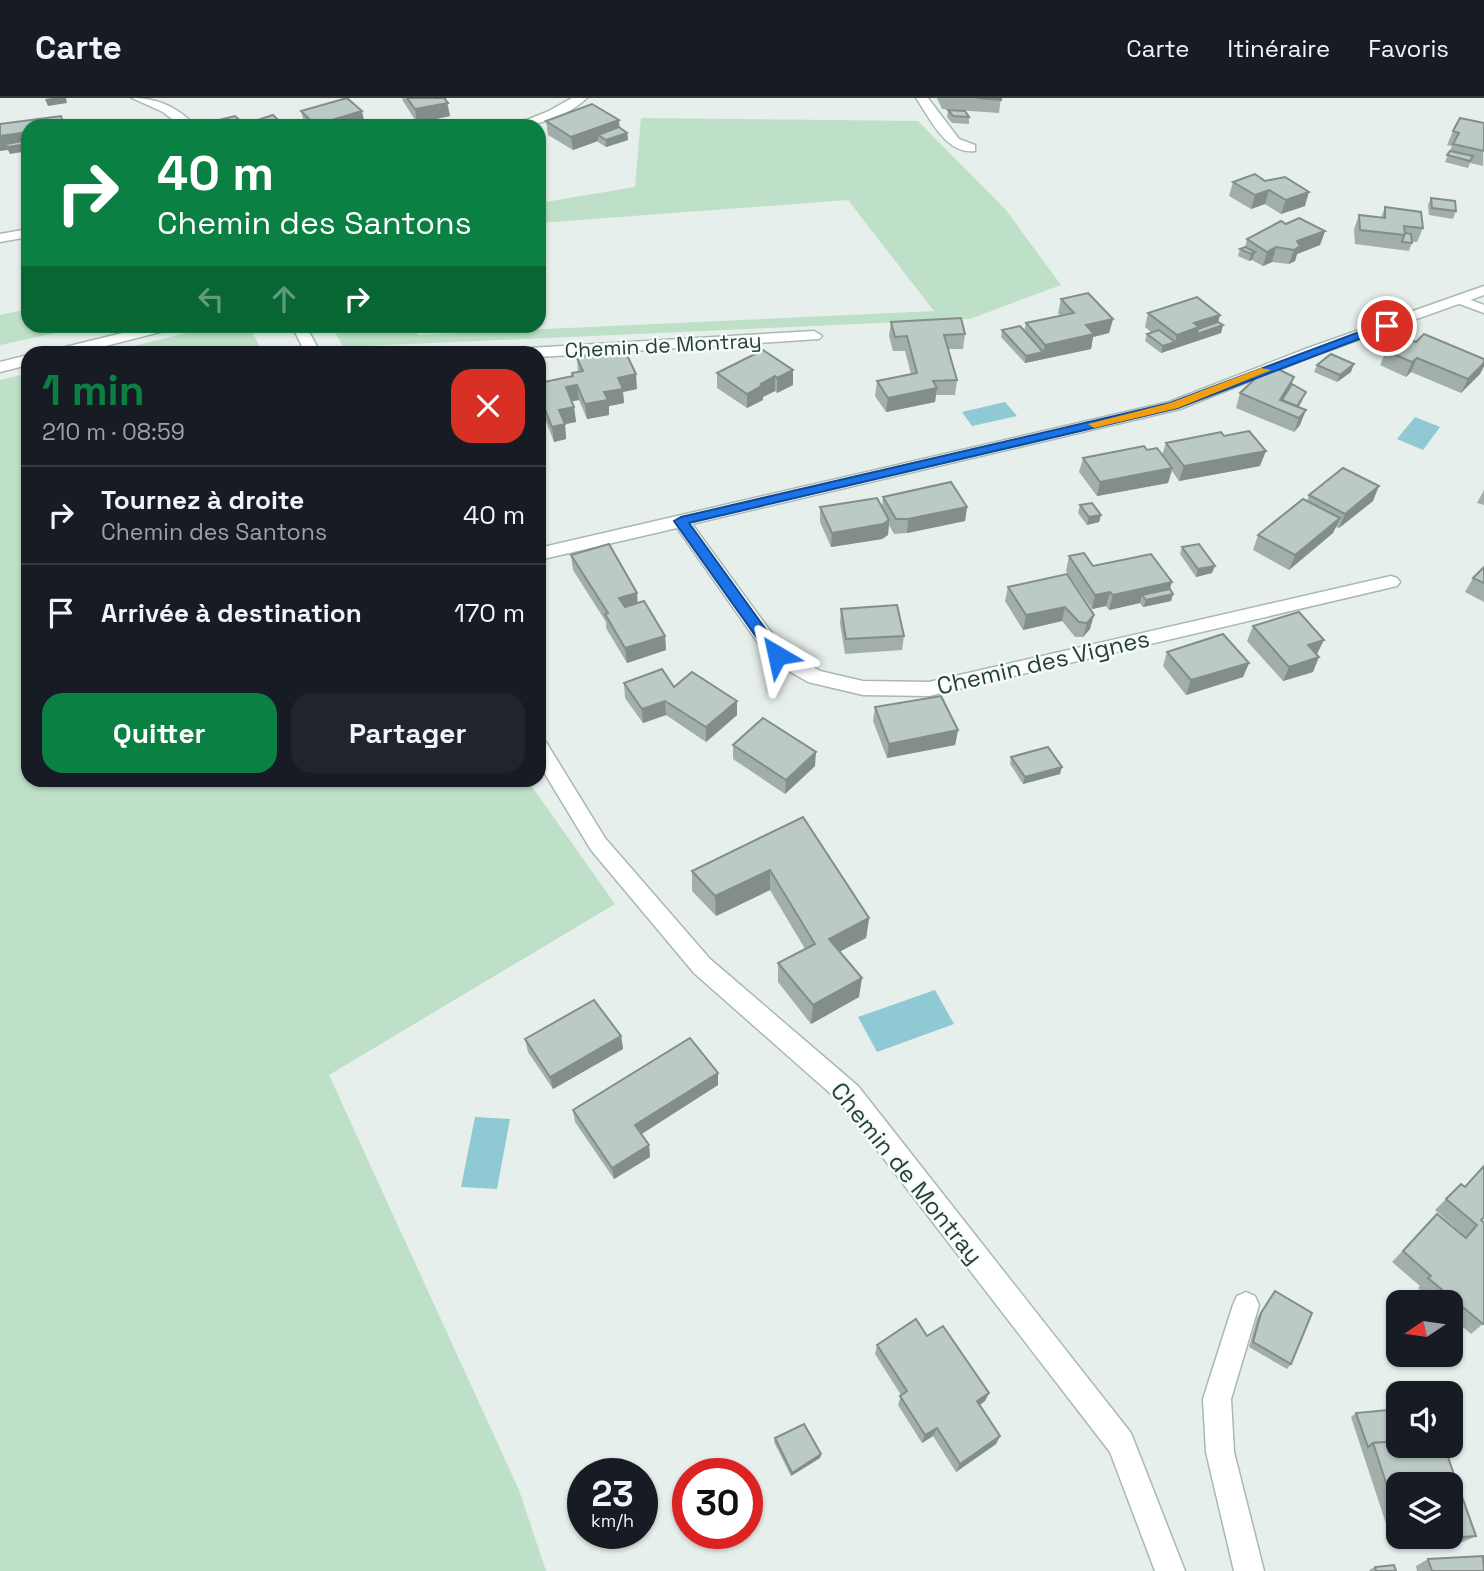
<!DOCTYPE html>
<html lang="fr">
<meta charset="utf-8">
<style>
:root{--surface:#171b24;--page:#20242c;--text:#f1f3f6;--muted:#9ea1a6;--line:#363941;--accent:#0b8043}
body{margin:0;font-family:"Space Grotesk",sans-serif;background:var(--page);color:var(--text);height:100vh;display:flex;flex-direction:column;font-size:26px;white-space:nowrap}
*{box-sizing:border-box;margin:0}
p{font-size:23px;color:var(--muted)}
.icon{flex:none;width:38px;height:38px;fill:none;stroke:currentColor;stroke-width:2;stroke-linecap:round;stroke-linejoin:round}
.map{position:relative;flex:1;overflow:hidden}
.panel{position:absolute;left:21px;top:248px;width:525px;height:441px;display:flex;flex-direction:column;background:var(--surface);border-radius:21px;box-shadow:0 2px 5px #0004}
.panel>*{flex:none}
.banner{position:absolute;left:21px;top:21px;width:525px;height:214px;border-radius:21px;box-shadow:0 2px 5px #0004;background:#0b8043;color:#fff;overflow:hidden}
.needle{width:46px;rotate:257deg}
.buttons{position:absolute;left:1386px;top:1192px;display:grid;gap:14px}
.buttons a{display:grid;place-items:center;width:77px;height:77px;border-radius:14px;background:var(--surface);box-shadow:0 2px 5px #0004;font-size:35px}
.speed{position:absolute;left:567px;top:1360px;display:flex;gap:14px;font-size:35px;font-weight:700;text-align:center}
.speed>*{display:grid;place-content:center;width:91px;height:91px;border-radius:50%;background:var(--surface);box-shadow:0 2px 5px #0004;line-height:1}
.speed small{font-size:18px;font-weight:400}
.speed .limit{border:10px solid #d22;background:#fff;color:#111}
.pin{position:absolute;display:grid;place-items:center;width:60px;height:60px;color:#fff;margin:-30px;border:4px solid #fff;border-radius:50%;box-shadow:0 2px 7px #0007}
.me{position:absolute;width:77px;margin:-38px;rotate:324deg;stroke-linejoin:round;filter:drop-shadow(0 0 5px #0008)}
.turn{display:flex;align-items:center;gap:24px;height:147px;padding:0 21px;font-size:32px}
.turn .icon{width:91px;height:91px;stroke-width:2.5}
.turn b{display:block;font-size:49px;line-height:60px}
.lanes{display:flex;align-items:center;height:66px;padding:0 21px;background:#0003;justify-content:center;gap:35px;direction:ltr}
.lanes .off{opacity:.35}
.round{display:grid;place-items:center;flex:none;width:74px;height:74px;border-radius:21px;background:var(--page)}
.headline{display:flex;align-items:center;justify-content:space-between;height:119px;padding:0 21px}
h1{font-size:42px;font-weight:700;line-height:52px;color:var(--accent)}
.action{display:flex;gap:14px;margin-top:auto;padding:14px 21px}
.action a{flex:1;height:80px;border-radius:21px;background:var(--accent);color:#fff;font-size:28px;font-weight:700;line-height:80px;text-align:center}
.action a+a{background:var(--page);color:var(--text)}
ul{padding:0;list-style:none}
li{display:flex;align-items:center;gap:21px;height:98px;padding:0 21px;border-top:2px solid var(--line)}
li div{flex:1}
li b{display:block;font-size:26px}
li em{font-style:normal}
header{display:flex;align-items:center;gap:42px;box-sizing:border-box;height:98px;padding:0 35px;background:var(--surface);border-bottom:2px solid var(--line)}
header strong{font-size:33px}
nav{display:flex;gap:38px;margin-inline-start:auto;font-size:24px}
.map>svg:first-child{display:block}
</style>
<header>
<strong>Carte</strong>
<nav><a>Carte</a><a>Itinéraire</a><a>Favoris</a></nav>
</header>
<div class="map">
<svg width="1484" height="1473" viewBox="0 0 1484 1473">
<rect width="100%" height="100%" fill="#e6efeb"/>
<g fill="#bfe0c8">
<polygon points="641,20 918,23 1006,112 1061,187 970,221 343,249 332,228 414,228 418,237 934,213 848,102 539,125 539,105 635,89"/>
<polygon points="28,211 28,228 88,228 0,247 0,217"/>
<polygon points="215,228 249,228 263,255 105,255"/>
<polygon points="28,275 28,682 528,683 615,806 329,977 519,1392 546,1473 0,1473 0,282"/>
</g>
<g fill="#8ec9d4">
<polygon points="1005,304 1017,318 972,328 962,314"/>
<polygon points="1415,319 1440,329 1423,352 1397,341"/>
<polygon points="935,892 954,926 877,954 858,919"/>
<polygon points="475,1019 510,1021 497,1091 461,1089"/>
</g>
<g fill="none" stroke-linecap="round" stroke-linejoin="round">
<g stroke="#a8b8b2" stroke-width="3">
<polygon id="lane" points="1461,198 1484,207 1484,215 1457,205 1457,199"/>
</g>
<g stroke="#a8b8b2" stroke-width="3">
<g id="street">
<path d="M132,0c25,0 46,9 63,28h-14l-18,-14z"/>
<path d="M572,0h15c-19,18 -49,28 -75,28l37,-15z"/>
<path d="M916,0h12l31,41 16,6v6c-29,4 -45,-33 -59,-53z"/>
<polygon points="28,131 28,139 0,144 0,136"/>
<polygon points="1484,188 1484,197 1318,256 1180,311 692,426 784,552 820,573 863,583 929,584 1391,478 1397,480 1400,484 1397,488 929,598 863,597 808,584 770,562 677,430 539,462 539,450 1169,304 1308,250"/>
<polygon points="151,228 174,228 172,231 74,256 47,256 49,253"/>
<polygon points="292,228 306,228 321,256 306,256"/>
<polygon points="814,233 822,238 819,241 539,259 539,256 506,256 513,251"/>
<polygon points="28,257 28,267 0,274 0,264"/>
<polygon points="539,642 546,644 605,740 710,861 858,988 1131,1335 1185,1473 1155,1473 1110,1354 840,1004 694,875 591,752 539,666"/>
<polygon points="1246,1194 1255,1198 1259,1207 1231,1301 1234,1354 1264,1473 1234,1473 1206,1354 1203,1301 1233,1207 1237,1198"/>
</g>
</g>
<use href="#lane" fill="#fff" fill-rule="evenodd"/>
<use href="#street" fill="#fff" fill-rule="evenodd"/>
</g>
<g fill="#a1aea9" fill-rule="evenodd">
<polygon points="402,0 447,4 450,18 417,25 403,3"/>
<polygon points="937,0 1001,0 999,15 942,11"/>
<polygon points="948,12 969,19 969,26 952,25 947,19"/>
<polygon points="301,13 365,27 361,28 305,28"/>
<polygon points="619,22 619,30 627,35 628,42 606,49 598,44 598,43 573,52 548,37 546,23"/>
<polygon points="1484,25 1483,68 1470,65 1468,70 1445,64 1452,48 1447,47 1453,33"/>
<polygon points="1265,83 1305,108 1281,116 1265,106 1251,111 1229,98 1233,84"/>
<polygon points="1431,100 1456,113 1453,121 1429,117 1428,107"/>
<polygon points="1385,109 1423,130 1417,144 1412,144 1409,153 1355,146 1354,131 1359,117 1381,120"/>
<polygon points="1286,126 1325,133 1320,147 1297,156 1295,163 1289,166 1272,164 1263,168 1252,162 1249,163 1238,158 1240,151 1245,149 1247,141"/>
<polygon points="1061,201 1113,221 1109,235 1093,239 1091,251 1025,265 1001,239 1002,232 1024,233 1026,225 1061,218 1058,215"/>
<polygon points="1148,215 1218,224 1223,227 1221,235 1161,255 1145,243 1147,236 1151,234 1145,229"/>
<polygon points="891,224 965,236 963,251 948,251 957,282 955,297 936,297 935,304 886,314 875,298 877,283 911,276 905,253 893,253 889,238"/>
<polygon points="1416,244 1484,261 1484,268 1480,276 1461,295 1411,274 1406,279 1380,267 1386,253"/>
<polygon points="763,252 793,287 777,295 775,293 763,299 763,302 747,310 717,290 717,275"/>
<polygon points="577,260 637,291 623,294 624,305 609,308 609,317 587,321 579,302 572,303 574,309 576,324 565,326 566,341 554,344 539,306 539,285 572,278 578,274"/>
<polygon points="1317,267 1351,274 1337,284 1314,274"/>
<polygon points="1292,286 1303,301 1299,309 1300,327 1294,334 1236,310 1240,295"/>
<polygon points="1224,338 1260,368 1179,383 1172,373 1168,385 1097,398 1079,374 1083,360 1147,352 1162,357 1166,345"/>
<polygon points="1484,392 1484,407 1477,405"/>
<polygon points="1309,397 1373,403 1339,430 1336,429 1333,435 1289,472 1253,452 1258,437 1307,403"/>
<polygon points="883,399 967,409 965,423 907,435 894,436 889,427 888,437 882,441 831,449 820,424 820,409 882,408"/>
<polygon points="1080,407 1101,417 1099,424 1087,427 1078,415"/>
<polygon points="1182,449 1212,475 1196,479 1180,456"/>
<polygon points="571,457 638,505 665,538 666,552 627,565 606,530 606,524 573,472"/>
<polygon points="1069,458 1093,468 1170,491 1173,496 1171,503 1143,509 1140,505 1109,512 1106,508 1092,511 1066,473"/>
<polygon points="1484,469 1484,504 1465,494 1473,480"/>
<polygon points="1067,476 1090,531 1083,539 1075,539 1062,523 1023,532 1005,503 1008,489"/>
<polygon points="841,511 904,538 902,552 845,556 840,525"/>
<polygon points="1253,528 1317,556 1313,574 1283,583 1247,543"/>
<polygon points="1167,554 1249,565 1243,579 1186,597 1163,568"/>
<polygon points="624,585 674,589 737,603 737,617 706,644 666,617 643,625 625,600"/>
<polygon points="875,609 958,632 955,647 887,660 873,623"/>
<polygon points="733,647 815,668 785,696 733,661"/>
<polygon points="1011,659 1060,676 1023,686 1010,666"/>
<polygon points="803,719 869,820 866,840 839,854 859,899 811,926 778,884 778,865 805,851 770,792 716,818 692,793 692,773"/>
<polygon points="621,938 623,951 553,991 528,954 525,941"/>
<polygon points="718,975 718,987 641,1036 649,1047 650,1059 614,1081 575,1024 573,1012"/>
<polygon points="1484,1067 1484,1119 1481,1122 1484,1225 1471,1236 1451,1219 1451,1204 1433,1204 1418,1190 1420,1188 1392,1164 1437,1116 1465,1139 1465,1138 1435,1112 1461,1086 1465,1089"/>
<polygon points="1275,1193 1291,1266 1287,1271 1249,1249 1257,1220"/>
<polygon points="927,1238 989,1295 985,1303 979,1307 1000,1338 996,1346 956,1374 933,1338 922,1345 898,1307 901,1297 875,1256 877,1247"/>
<path d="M1356,1315l120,123 -13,6 -69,6 -43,-131zM1398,1386l53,52h-53z"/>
<polygon points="775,1340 821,1356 820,1360 791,1378 774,1344"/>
<polygon points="1428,1461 1484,1473 1417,1473 1416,1468"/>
<polygon points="1375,1469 1396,1473 1370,1473 1369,1472"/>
</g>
<g fill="#838d89">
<polygon points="52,0 66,0 67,5 48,8 45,1"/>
<polygon points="441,0 446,0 450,18 417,25 415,11"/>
<polygon points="362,13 365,27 361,28 315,28 315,27"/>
<polygon points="619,22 620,36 598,37 598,43 573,52 571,39"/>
<polygon points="279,23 280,28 262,28"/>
<polygon points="28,34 28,53 10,56 8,52 0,53 0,38"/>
<polygon points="627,35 628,42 606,49 606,42"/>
<polygon points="1269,92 1265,106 1251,111 1255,97"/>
<polygon points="1309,94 1305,108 1281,116 1286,102"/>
<polygon points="1325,133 1320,147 1297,156 1295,163 1289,166 1297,143"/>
<polygon points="1276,149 1272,164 1263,168 1267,154"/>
<polygon points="1255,154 1252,162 1249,163 1251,156"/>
<polygon points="1220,217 1217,230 1223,227 1221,235 1161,255 1163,248 1175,244 1177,237 1194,225"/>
<polygon points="1113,221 1109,235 1093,239 1091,251 1025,265 1026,258 1043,254 1045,247 1086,227"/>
<polygon points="1417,260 1411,274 1406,279 1412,264"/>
<polygon points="1484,265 1484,268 1480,276 1461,295 1468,281"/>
<polygon points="1354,266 1351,274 1337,284 1340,277"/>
<polygon points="793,272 793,287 777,295 777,280"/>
<polygon points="636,276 637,291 623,294 624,305 609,308 609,317 587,321 585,306 618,280"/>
<polygon points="775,278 775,293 763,299 763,302 747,310 747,296 761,286"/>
<polygon points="1294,279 1289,294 1282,302 1280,302"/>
<polygon points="577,287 579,302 568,304 566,289"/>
<polygon points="937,290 935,304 886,314 888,300"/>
<polygon points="574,309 576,324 561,327 559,312"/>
<polygon points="1306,312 1300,327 1294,334 1299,320"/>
<polygon points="565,326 566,341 554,344 552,329"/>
<polygon points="1266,353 1260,368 1179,383 1184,368"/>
<polygon points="1172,370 1168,385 1097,398 1100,384"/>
<polygon points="1379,388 1373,403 1339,430 1345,416"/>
<polygon points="967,409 965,423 907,435 908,421"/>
<polygon points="1101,417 1099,424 1087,427 1089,419"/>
<polygon points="1340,420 1333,435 1289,472 1295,457"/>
<polygon points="889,422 888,437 882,441 831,449 832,435"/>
<polygon points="1215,468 1212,475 1196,479 1198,471"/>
<polygon points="1172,484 1168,497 1173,496 1171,503 1143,509 1146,502 1142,497 1140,505 1109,512 1113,497"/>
<polygon points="1110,494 1106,508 1092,511 1095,497"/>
<polygon points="637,495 638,509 620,515 619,500"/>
<polygon points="1065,509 1062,523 1023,532 1026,517"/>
<polygon points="1094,517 1090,531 1083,539 1087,525"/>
<polygon points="665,538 666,552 627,565 625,550"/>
<polygon points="1324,542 1317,556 1301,562 1308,547"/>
<polygon points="1319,559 1313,574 1283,583 1289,569"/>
<polygon points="1249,565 1243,579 1186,597 1191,582"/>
<polygon points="665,603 666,617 643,625 642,611"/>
<polygon points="737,603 737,617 706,644 706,629"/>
<polygon points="958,632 955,647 887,660 889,646"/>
<polygon points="816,654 815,668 785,696 786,682"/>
<polygon points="1062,669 1060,676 1023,686 1025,679"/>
<polygon points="770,772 770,792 716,818 715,798"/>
<polygon points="869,820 866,840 827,860 829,841"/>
<polygon points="862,880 859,899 811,926 813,907"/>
<polygon points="621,938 623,951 553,991 550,979"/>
<polygon points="718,975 718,987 637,1039 635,1027"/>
<polygon points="649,1047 650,1059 614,1081 612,1070"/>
<polygon points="989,1295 985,1303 973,1312 977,1303"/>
<polygon points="937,1330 933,1338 922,1345 925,1337"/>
<polygon points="1000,1338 996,1346 956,1374 960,1366"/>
<polygon points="821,1356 820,1360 791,1378 792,1375"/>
</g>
<g fill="#bbcac4" stroke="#838d89" stroke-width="2">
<polygon points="347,0 362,13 315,27 301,13"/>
<polygon points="407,0 444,0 448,5 415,11"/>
<polygon points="977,0 1001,0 1001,2"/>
<polygon points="592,6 619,22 571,39 546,23"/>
<polygon points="948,12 965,13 969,19 953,18"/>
<polygon points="273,17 279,23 260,28 255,23"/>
<polygon points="61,18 64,28 28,28 28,34 0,38 0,26"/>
<polygon points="235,18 244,26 237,28 226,28 219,22"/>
<polygon points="1460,20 1484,25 1484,53 1453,46 1459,35 1453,33"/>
<polygon points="619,29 627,35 606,42 598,37"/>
<polygon points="28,42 28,46 7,49 6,46"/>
<polygon points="1450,53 1473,58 1470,63 1447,57"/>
<polygon points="1255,76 1265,83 1285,79 1309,94 1286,102 1269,92 1255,97 1233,84"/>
<polygon points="1431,100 1455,103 1456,113 1432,110"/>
<polygon points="1385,109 1421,114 1423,130 1404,128 1405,137 1360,132 1359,117 1385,120"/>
<polygon points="1299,120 1325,133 1297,143 1300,148 1294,152 1276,149 1267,154 1247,141 1281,123 1286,126"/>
<polygon points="1405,135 1411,136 1412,145 1402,144"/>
<polygon points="1245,149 1255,154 1251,156 1240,151"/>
<polygon points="1088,195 1113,221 1086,227 1094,236 1045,247 1026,225 1074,215 1061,201"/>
<polygon points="1197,199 1220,217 1194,225 1199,229 1177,237 1148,215"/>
<polygon points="961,220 965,236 944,237 957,282 933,283 937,290 888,300 877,283 917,275 907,238 895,239 891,224"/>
<polygon points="1218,224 1223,227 1197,236 1198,231"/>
<polygon points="1020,228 1043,254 1026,258 1002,232"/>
<polygon points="1159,232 1175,244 1163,248 1147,236"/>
<polygon points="1424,236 1484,261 1484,265 1468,281 1417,260 1412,264 1386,253 1403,239 1416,244"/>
<polygon points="624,251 636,276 618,280 623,291 604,294 608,302 585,306 577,287 566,289 574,309 559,312 565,326 552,329 539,296 539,285 573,278 572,275 583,273 577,260"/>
<polygon points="763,252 793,272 777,280 775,278 761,286 763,287 747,296 717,275"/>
<polygon points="1331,256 1354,266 1340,277 1317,267"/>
<polygon points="1276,270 1294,279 1280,302 1306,312 1299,320 1240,295 1259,277"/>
<polygon points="1292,286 1306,294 1297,308 1282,302"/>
<polygon points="1249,333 1266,353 1184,368 1166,345 1221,334 1224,338"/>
<polygon points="1144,348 1147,352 1157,350 1172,370 1100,384 1083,360"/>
<polygon points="1343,370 1379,388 1345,416 1309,397"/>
<polygon points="951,384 967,409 908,421 896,421 883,399"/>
<polygon points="877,400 889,422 883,426 832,435 820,409"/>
<polygon points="1303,401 1340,420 1295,457 1258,437"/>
<polygon points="1092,405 1101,417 1089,419 1080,407"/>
<polygon points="609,446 637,495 619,500 625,509 644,503 665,538 625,550 605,516 608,515 571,457"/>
<polygon points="1199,446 1215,468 1198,471 1182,449"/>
<polygon points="1084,455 1093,468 1151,456 1172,484 1113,497 1110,494 1095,497 1069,458"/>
<polygon points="1484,469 1484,485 1473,480"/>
<polygon points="1067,476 1094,517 1087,525 1079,524 1065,509 1026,517 1008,489"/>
<polygon points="1170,491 1173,496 1146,502 1142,497"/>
<polygon points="897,507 904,538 846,541 841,511"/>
<polygon points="1299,514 1324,542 1308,547 1319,559 1289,569 1253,528"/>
<polygon points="1223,536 1249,565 1191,582 1167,554"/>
<polygon points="662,571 674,589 692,574 737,603 706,629 665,603 642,611 624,585"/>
<polygon points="941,598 958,632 889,646 875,609"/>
<polygon points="763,620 816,654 786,682 733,647"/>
<polygon points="1048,649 1062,669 1025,679 1011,659"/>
<polygon points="803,719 869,820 829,841 862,880 813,907 778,865 815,846 770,772 715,798 692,773"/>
<polygon points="594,902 621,938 550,979 525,941"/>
<polygon points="690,940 718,975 635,1027 649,1047 612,1070 573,1012"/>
<polygon points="1484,1068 1484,1119 1481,1122 1484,1125 1484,1225 1483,1226 1428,1180 1431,1178 1403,1153 1437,1116 1466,1140 1477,1127 1446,1101 1461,1086 1465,1089"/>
<polygon points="1275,1193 1312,1215 1291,1266 1253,1244 1261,1215"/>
<polygon points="916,1221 927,1238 943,1228 989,1295 977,1303 1000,1338 960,1366 937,1330 925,1337 900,1298 907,1293 877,1247"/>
<polygon points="1398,1311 1398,1343 1373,1345 1368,1349 1356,1315"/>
<polygon points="804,1326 821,1356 792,1375 775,1340"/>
<polygon points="1398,1343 1398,1348 1444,1348 1476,1438 1406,1443 1404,1438 1451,1438 1451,1386 1398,1386 1398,1421 1373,1345"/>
<polygon points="1483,1458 1484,1473 1432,1473 1428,1461"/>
<polygon points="1394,1467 1396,1473 1376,1473 1375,1469"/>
</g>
<polygon fill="#1a73e8" stroke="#114b97" stroke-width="2" points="1383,225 1393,228 1178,310 689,425 782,554 784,557 777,562 772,561 674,423 681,419 1170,305"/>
<polygon fill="#f59e0b" points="1261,270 1271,272 1178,310 1094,330 1088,326 1170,305"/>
<g text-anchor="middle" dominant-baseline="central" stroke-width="5" stroke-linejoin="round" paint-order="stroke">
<g font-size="21" fill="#24423a" stroke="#f7fbf9">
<text transform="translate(663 247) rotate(-3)">Chemin de Montray</text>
</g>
<g font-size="24" fill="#24423a" stroke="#f7fbf9">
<text transform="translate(1043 564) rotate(-13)">Chemin des Vignes</text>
<text transform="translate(907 1075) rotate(51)">Chemin de Montray</text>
</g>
</g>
</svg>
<div class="buttons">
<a><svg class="needle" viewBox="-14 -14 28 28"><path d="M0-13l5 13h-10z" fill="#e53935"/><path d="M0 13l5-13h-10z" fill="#9ea1a6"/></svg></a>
<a><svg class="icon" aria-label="sound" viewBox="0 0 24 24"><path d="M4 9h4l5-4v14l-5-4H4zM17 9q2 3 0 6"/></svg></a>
<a><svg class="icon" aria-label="layers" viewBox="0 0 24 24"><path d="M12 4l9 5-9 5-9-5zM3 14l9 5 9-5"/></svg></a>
</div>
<div class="speed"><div>23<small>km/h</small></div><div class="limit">30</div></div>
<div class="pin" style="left:1387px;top:228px;background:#d93025"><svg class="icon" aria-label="arrive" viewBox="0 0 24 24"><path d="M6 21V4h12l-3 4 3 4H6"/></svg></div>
<svg class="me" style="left:777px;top:557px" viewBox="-20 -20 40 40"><path d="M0-17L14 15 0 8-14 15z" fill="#1a73e8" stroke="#fff" stroke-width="4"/></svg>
<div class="banner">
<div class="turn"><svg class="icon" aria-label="right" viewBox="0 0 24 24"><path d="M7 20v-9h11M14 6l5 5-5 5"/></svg><div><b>40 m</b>Chemin des Santons</div></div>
<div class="lanes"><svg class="icon off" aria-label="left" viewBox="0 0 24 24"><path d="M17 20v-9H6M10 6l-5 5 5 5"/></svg><svg class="icon off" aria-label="ahead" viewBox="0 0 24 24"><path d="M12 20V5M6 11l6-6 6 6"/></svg><svg class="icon" aria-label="right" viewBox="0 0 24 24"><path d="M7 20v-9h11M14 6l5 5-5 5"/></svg></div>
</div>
<section class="panel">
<div class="headline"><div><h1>1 min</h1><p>210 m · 08:59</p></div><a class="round" style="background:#d93025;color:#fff"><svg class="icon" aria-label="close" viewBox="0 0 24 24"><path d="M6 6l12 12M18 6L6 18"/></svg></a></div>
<ul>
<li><svg class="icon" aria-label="right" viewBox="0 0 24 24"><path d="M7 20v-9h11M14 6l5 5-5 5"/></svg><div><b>Tournez à droite</b><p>Chemin des Santons</p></div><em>40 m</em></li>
<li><svg class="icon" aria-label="arrive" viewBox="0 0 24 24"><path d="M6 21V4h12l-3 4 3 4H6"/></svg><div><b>Arrivée à destination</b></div><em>170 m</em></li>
</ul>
<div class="action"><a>Quitter</a><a>Partager</a></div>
</section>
</div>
